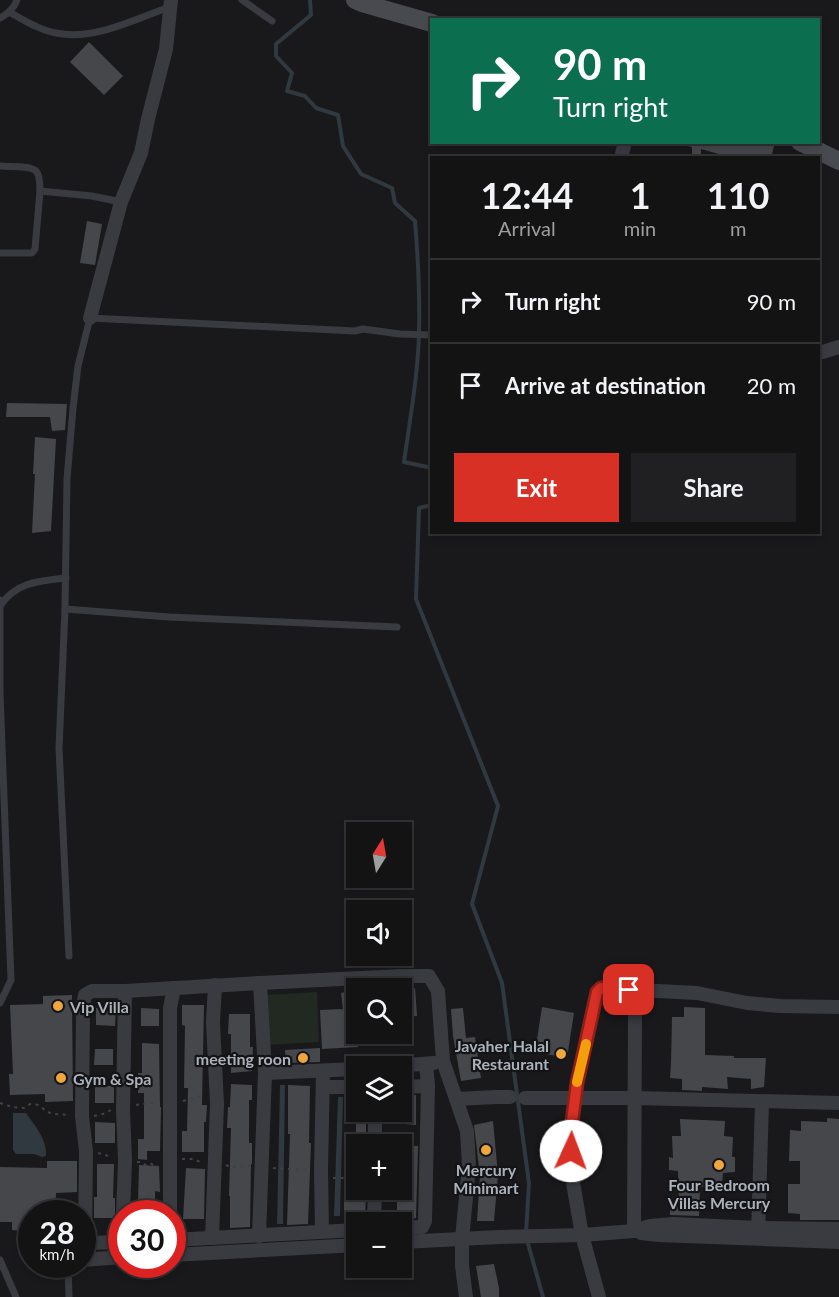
<!DOCTYPE html>
<meta charset="utf-8">
<style>
:root{--surface:#131314;--page:#202022;--text:#f1f3f6;--muted:#9d9ea0;--line:#323234;--accent:#d93025}
body{margin:0;font-family:Lato,sans-serif;background:var(--page);color:var(--text);height:100vh;display:flex;flex-direction:column;font-size:22px;white-space:nowrap}
*{box-sizing:border-box;margin:0}
p{font-size:20px;color:var(--muted)}
.icon{flex:none;width:33px;height:33px;fill:none;stroke:currentColor;stroke-width:2;stroke-linecap:round;stroke-linejoin:round}
.map{position:relative;flex:1;overflow:hidden}
.details{position:absolute;left:430px;top:156px;width:390px;height:378px;display:flex;flex-direction:column;background:var(--surface);border-radius:0px;box-shadow:0 3px 9px #0003,0 0 0 2px var(--line)}
.details>*{flex:none}
.banner{position:absolute;left:430px;top:18px;width:390px;height:126px;border-radius:0px;box-shadow:0 3px 9px #0003,0 0 0 2px var(--line);background:#0b6e4f;color:#fff;overflow:hidden}
.needle{width:39px;rotate:11deg}
.buttons{position:absolute;left:346px;top:822px;display:grid;gap:12px}
.buttons a{display:grid;place-items:center;width:66px;height:66px;border-radius:0px;background:var(--surface);box-shadow:0 3px 9px #0003,0 0 0 2px var(--line);font-size:30px}
.speed{position:absolute;left:18px;top:1200px;display:flex;gap:12px;font-size:30px;font-weight:700;text-align:center}
.speed>*{display:grid;place-content:center;width:78px;height:78px;border-radius:50%;background:var(--surface);box-shadow:0 3px 9px #0003,0 0 0 2px var(--line);line-height:1}
.speed small{font-size:15px;font-weight:400}
.speed .limit{border:9px solid #d22;background:#fff;color:#111}
.pin{position:absolute;display:grid;place-items:center;width:51px;height:51px;color:#fff;margin:-26px;border-radius:12px;box-shadow:0 3px 9px #0006}
.me{position:absolute;width:66px;margin:-33px;rotate:2deg;stroke-linejoin:round;filter:drop-shadow(0 0 4px #0008)}
.turn{display:flex;align-items:center;gap:21px;height:126px;padding:0 24px;font-size:27px}
.turn .icon{width:78px;height:78px;stroke-width:2.5}
.turn b{display:block;font-size:42px;line-height:51px}
.eta{display:flex;justify-content:space-evenly;align-items:center;height:102px;text-align:center}
.eta b{font-size:36px;font-weight:700;line-height:42px}
.primary-button{display:flex;gap:12px;margin-top:auto;padding:12px 24px}
.primary-button a{flex:1;height:69px;border-radius:0px;background:var(--accent);color:#fff;font-size:24px;font-weight:700;line-height:69px;text-align:center}
.primary-button a+a{background:var(--page);color:var(--text)}
ul{padding:0;list-style:none}
li{display:flex;align-items:center;gap:18px;height:84px;padding:0 24px;border-top:2px solid var(--line)}
li div{flex:1}
li b{display:block;font-size:22px}
li em{font-style:normal}
.map>svg:first-child{display:block}
</style>
<div class="map">
<svg width="839" height="1297" viewBox="0 0 839 1297">
<rect width="100%" height="100%" fill="#19191b"/>
<polygon fill="#212921" points="317,992 319,1042 266,1045 264,995"/>
<g fill="#2f393f">
<polygon points="280,1085 285,1085 283,1224 277,1224"/>
<polygon points="338,1097 343,1097 340,1216 334,1216"/>
<path d="M13,1113h13c9,13 21,26 20,43l-4,1 -8,-3h-18l-3,-4z"/>
</g>
<g fill="none" stroke-linecap="round" stroke-linejoin="round">
<g stroke="#2f393f" stroke-width="4">
<path d="M310,0l1,15 -35,29v12l16,17 -5,18 18,5 11,12 22,7 5,31 18,28 31,14 3,15 20,18c3,37 5,74 4,111 -1,43 -9,87 -15,130l28,6"/>
<polyline points="432,505 419,508 416,599 498,806 472,904 502,983 529,1183 526,1233"/>
<polyline points="527,1240 543,1297"/>
</g>
</g>
<g fill="#45474b">
<polygon points="89,42 123,76 104,95 70,62"/>
<polygon points="687,142 758,142 774,146 771,158 733,158 701,149 701,158 692,158 692,147 687,146"/>
<polygon points="87,221 102,224 95,265 80,263"/>
<polygon points="7,403 67,404 65,430 52,431 50,417 6,417"/>
<polygon points="35,437 56,439 51,531 32,533 35,474 33,474"/>
<polygon points="357,987 358,1047 322,1049 320,1010 343,1009 341,993 345,992 344,988"/>
<polygon points="415,988 417,1016 402,1017 402,989"/>
<polygon points="72,995 73,1101 45,1102 45,1094 10,1095 9,1074 13,1074 10,1005 43,1004 43,996"/>
<polygon points="182,1005 204,1005 202,1105 207,1105 206,1122 204,1122 204,1152 182,1152 182,1131 187,1131 188,1088 184,1088 185,1026 182,1025"/>
<polygon points="542,1007 574,1013 567,1058 535,1052"/>
<polygon points="684,1007 705,1008 705,1055 734,1056 734,1058 766,1058 764,1087 751,1089 751,1079 727,1077 728,1089 702,1087 702,1091 682,1090 682,1079 670,1078 671,1063 672,1017 684,1017"/>
<polygon points="96,1008 116,1008 115,1026 96,1025"/>
<polygon points="141,1008 159,1009 159,1026 141,1026"/>
<polygon points="463,1008 466,1038 475,1037 481,1078 461,1081 453,1036 451,1009"/>
<polygon points="229,1014 250,1014 250,1047 253,1047 252,1071 231,1073 231,1034 228,1034"/>
<polygon points="142,1043 159,1044 160,1107 161,1107 160,1151 147,1151 147,1160 138,1159 138,1139 144,1139 144,1093 138,1093 138,1073 142,1073"/>
<polygon points="320,1048 320,1062 286,1063 285,1050"/>
<polygon points="95,1049 113,1049 113,1065 94,1065"/>
<polygon points="231,1084 252,1085 252,1100 249,1100 249,1143 252,1143 252,1164 251,1164 250,1227 230,1228 230,1196 229,1196 231,1128 227,1128 228,1107 230,1107"/>
<polygon points="288,1085 310,1086 309,1143 311,1143 308,1224 287,1225 290,1134 288,1134"/>
<rect x="95" y="1086" width="19" height="17"/>
<polygon points="416,1095 416,1125 404,1124 404,1118 402,1117 402,1097"/>
<polygon points="346,1102 357,1102 357,1112 366,1112 366,1144 356,1144 356,1123 346,1122"/>
<polygon points="827,1118 839,1119 839,1220 800,1220 800,1214 788,1213 788,1184 800,1184 800,1161 789,1161 790,1130 801,1131 801,1121 827,1122"/>
<polygon points="680,1119 725,1121 724,1136 733,1137 732,1157 735,1157 735,1172 723,1173 722,1186 700,1187 699,1216 670,1215 670,1204 679,1205 678,1171 669,1170 669,1157 673,1158 672,1136 681,1136"/>
<polygon points="493,1121 498,1175 494,1221 477,1221 480,1176 474,1125"/>
<polygon points="95,1122 115,1123 115,1143 95,1143"/>
<polygon points="407,1146 418,1146 416,1218 406,1219 406,1216 397,1215 397,1195 407,1195 407,1172 402,1172 402,1152 407,1152"/>
<rect x="346" y="1148" width="11" height="20"/>
<polygon points="47,1161 77,1161 77,1192 56,1193 55,1214 32,1214 32,1221 26,1221 26,1226 22,1231 12,1230 12,1222 0,1222 0,1167 47,1168"/>
<polygon points="97,1164 114,1164 113,1198 115,1198 115,1218 94,1218 94,1197 97,1197"/>
<polygon points="139,1165 159,1166 160,1192 155,1191 155,1214 133,1214 134,1203 138,1203"/>
<polygon points="186,1168 205,1169 204,1219 183,1219"/>
<polygon points="354,1190 366,1190 365,1221 354,1221 354,1213 344,1213 344,1193 354,1193"/>
<polygon points="494,1264 499,1288 499,1297 481,1297 476,1266"/>
</g>
<g fill="none" stroke-linecap="round" stroke-linejoin="round">
<g stroke="#404247" stroke-width="2" stroke-dasharray="3 4.5" stroke-linecap="butt">
<polyline points="183,1101 204,1095"/>
<polyline points="0,1103 12,1107 24,1108 30,1104 39,1105 47,1112 55,1114 70,1115"/>
<polyline points="136,1105 157,1102"/>
<polyline points="94,1116 103,1114 111,1110"/>
<polyline points="98,1153 112,1157"/>
<polyline points="182,1159 193,1159 203,1163"/>
<polyline points="137,1162 141,1162 145,1165 150,1163 157,1167 158,1166"/>
<polyline points="226,1165 230,1167 250,1166"/>
<polyline points="273,1168 309,1170"/>
<polyline points="333,1178 357,1178"/>
<polyline points="402,1181 414,1183"/>
</g>
<g stroke="#3a3b40" stroke-width="7">
<polyline points="242,0 272,21"/>
<path d="M9,12c14,8 31,18 47,21 39,8 78,-14 114,-26"/>
<path d="M0,18c8,-4 14,-10 17,-18"/>
<path d="M0,166c8,1 31,-1 36,5 4,4 4,14 4,20l52,5 29,6"/>
<polyline points="0,253 32,253 35,249 40,191"/>
<polyline points="0,600 0,693 11,980 0,1003"/>
<path d="M0,606c16,-24 39,-25 66,-28"/>
<polyline points="65,609 169,617 397,627"/>
<polyline points="69,956 59,748 65,609 67,479 73,408 78,366 90,318 355,331 363,329 400,334 432,335"/>
<polyline points="0,1260 16,1297"/>
<polyline points="68,1264 69,1297"/>
</g>
<g stroke="#3a3b40" stroke-width="14">
<polyline points="621,158 625,142"/>
<polyline points="90,318 121,202 141,153 148,119 166,49 171,0"/>
<polyline points="819,353 839,347"/>
<polyline points="397,1066 434,1063"/>
<polyline points="265,1073 357,1069"/>
<polyline points="324,1087 357,1087"/>
<polyline points="402,1087 428,1086"/>
<polyline points="525,1098 635,1098 839,1103"/>
<polyline points="456,1099 496,1097 510,1097"/>
<polyline points="375,1144 375,1112"/>
<polyline points="123,1214 125,1161 123,1109 125,991"/>
<polyline points="170,1214 170,1008 174,988"/>
<polyline points="374,1222 375,1190"/>
<polyline points="402,1228 422,1227 425,1221 428,1086 426,1064"/>
<polyline points="634,1231 635,1014 638,990 697,993 747,1003 780,1006 839,1007"/>
<polyline points="322,1232 321,1170 323,1071"/>
<path d="M32,1233c-10,9 -10,19 0,28"/>
<polyline points="641,1233 659,1235 839,1242"/>
<polyline points="758,1235 762,1102"/>
<polyline points="259,1236 265,1073 260,983"/>
<polyline points="212,1238 217,1104 213,1022 215,985"/>
<polyline points="172,1240 357,1230"/>
<polyline points="402,1242 499,1237 582,1235 634,1231 650,1226 673,1224 758,1228 839,1229"/>
<polyline points="82,1243 122,1242"/>
<polyline points="85,1243 86,1151 82,1116 83,1006 85,995 92,991 125,991 260,983 401,976 429,976 438,991 443,1061 467,1131 469,1166 462,1239 462,1266 466,1297"/>
<polyline points="172,1255 357,1245"/>
<polyline points="82,1260 122,1257"/>
<polyline points="599,1297 582,1235 571,1171 571,1130 577,1083 597,992 601,988 610,987 638,990"/>
</g>
<g stroke="#484a50" stroke-width="18">
<polyline points="355,0 362,3 432,23"/>
<polyline points="800,142 839,161"/>
</g>
</g>
<g fill="none" stroke-linecap="round" stroke-linejoin="round">
<g stroke="#8d1f18" stroke-width="15">
<polyline id="route" points="571,1151 571,1130 577,1083 597,992 601,988 629,990"/>
</g>
<use href="#route" stroke="#d93025" stroke-width="10"/>
<polyline stroke="#f59e0b" stroke-width="10" points="577,1082 586,1044"/>
</g>
<g fill="#efa73c" stroke="#141416" stroke-width="2">
<circle cx="58" cy="1006" r="6"/>
<circle cx="561" cy="1054" r="6"/>
<circle cx="303" cy="1058" r="6"/>
<circle cx="61" cy="1078" r="6"/>
<circle cx="486" cy="1150" r="6"/>
<circle cx="719" cy="1165" r="6"/>
</g>
<g text-anchor="middle" dominant-baseline="central" stroke-width="4.5" stroke-linejoin="round" paint-order="stroke">
<g font-size="16" font-weight="bold" fill="#abb1ba" stroke="#141416" text-anchor="start">
<text x="70" y="1006">Vip Villa</text>
<text x="549" y="1045" text-anchor="end">Javaher Halal<tspan x="549" dy="18">Restaurant</tspan></text>
<text x="291" y="1058" text-anchor="end">meeting roon</text>
<text x="73" y="1078">Gym &amp; Spa</text>
<text x="486" y="1169" text-anchor="middle">Mercury<tspan x="486" dy="18">Minimart</tspan></text>
<text x="719" y="1184" text-anchor="middle">Four Bedroom<tspan x="719" dy="18">Villas Mercury</tspan></text>
</g>
</g>
</svg>
<div class="buttons">
<a><svg class="needle" viewBox="-14 -14 28 28"><path d="M0-13l5 13h-10z" fill="#e53935"/><path d="M0 13l5-13h-10z" fill="#9d9ea0"/></svg></a>
<a><svg class="icon" aria-label="sound" viewBox="0 0 24 24"><path d="M4 9h4l5-4v14l-5-4H4zM17 9q2 3 0 6"/></svg></a>
<a><svg class="icon" aria-label="search" viewBox="0 0 24 24"><circle cx="10" cy="10" r="6"/><path d="M15 15l6 6"/></svg></a>
<a><svg class="icon" aria-label="layers" viewBox="0 0 24 24"><path d="M12 4l9 5-9 5-9-5zM3 14l9 5 9-5"/></svg></a>
<a>+</a>
<a>−</a>
</div>
<div class="speed"><div>28<small>km/h</small></div><div class="limit">30</div></div>
<div class="pin" style="left:629px;top:990px;background:#d93025"><svg class="icon" aria-label="arrive" viewBox="0 0 24 24"><path d="M6 21V4h12l-3 4 3 4H6"/></svg></div>
<svg class="me" style="left:571px;top:1151px" viewBox="-20 -20 40 40"><circle r="19" fill="#fff"/><path d="M0-13L10 11 0 6-10 11z" fill="#d93025"/></svg>
<div class="banner">
<div class="turn"><svg class="icon" aria-label="right" viewBox="0 0 24 24"><path d="M7 20v-9h11M14 6l5 5-5 5"/></svg><div><b>90 m</b>Turn right</div></div>
</div>
<section class="details">
<div class="eta">
<div><b>12:44</b><p>Arrival</p></div>
<div><b>1</b><p>min</p></div>
<div><b>110</b><p>m</p></div>
</div>
<ul>
<li><svg class="icon" aria-label="right" viewBox="0 0 24 24"><path d="M7 20v-9h11M14 6l5 5-5 5"/></svg><div><b>Turn right</b></div><em>90 m</em></li>
<li><svg class="icon" aria-label="arrive" viewBox="0 0 24 24"><path d="M6 21V4h12l-3 4 3 4H6"/></svg><div><b>Arrive at destination</b></div><em>20 m</em></li>
</ul>
<div class="primary-button"><a>Exit</a><a>Share</a></div>
</section>
</div>
